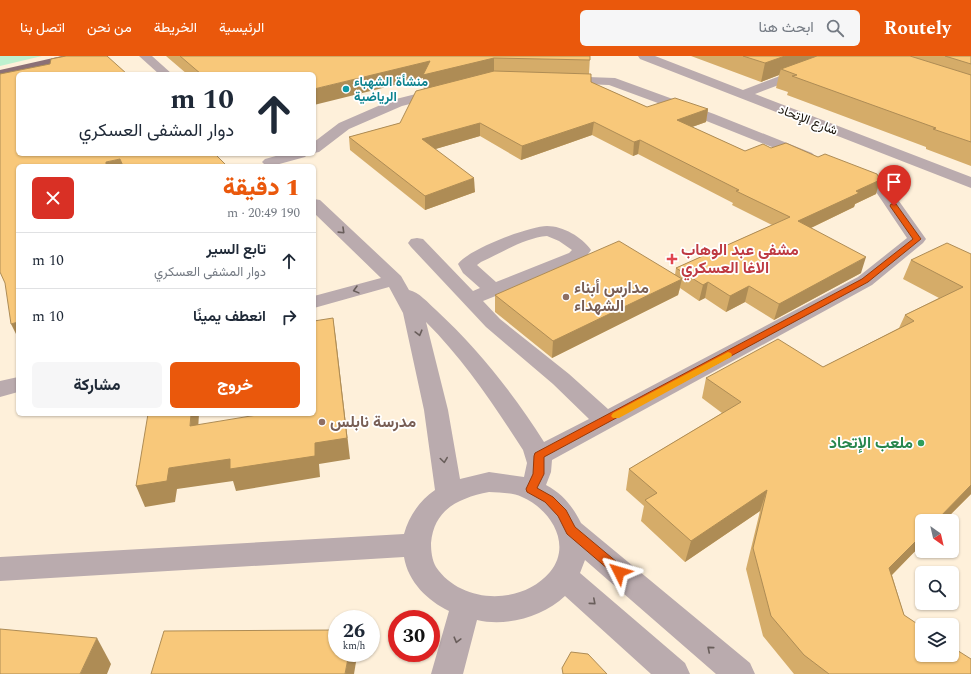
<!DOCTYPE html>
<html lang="ar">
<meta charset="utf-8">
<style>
:root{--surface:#fff;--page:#f6f6f7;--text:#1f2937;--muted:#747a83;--line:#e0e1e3;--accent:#ea580c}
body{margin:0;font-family:Spectral,Vazirmatn,serif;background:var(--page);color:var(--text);direction:rtl;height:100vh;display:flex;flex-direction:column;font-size:15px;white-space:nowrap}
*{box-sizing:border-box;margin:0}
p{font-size:13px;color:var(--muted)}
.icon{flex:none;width:22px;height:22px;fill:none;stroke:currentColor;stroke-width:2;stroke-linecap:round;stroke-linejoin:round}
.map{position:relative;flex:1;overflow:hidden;direction:ltr}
.details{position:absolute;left:16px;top:108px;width:300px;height:252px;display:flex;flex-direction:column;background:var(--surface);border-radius:6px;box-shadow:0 1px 3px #0004;direction:rtl}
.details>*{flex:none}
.hud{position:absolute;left:16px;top:16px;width:300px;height:84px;border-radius:6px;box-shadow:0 1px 3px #0004;direction:rtl;background:#fff;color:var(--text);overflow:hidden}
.needle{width:26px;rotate:146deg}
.buttons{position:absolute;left:915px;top:458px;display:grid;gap:8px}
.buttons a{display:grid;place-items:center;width:44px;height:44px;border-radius:6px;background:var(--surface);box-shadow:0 1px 3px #0004;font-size:20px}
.speed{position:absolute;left:328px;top:554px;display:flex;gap:8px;font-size:20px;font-weight:700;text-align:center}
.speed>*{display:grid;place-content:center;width:52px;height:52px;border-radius:50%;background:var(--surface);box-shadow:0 1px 3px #0004;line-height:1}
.speed small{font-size:10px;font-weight:400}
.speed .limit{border:6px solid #d22;background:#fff;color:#111}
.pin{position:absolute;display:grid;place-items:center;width:34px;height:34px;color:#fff;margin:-41px -17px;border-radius:50% 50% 50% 0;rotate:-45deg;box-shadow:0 0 4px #0007}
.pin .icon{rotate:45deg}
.me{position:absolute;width:44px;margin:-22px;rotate:310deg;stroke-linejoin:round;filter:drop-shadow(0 0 3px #0008)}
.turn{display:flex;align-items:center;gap:14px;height:84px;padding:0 16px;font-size:18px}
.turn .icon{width:52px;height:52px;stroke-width:2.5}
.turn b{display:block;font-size:28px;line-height:34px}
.round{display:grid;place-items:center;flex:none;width:42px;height:42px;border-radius:6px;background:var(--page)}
.summary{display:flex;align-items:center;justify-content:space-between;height:68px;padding:0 16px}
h1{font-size:24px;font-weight:800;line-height:30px;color:var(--accent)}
.primary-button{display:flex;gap:8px;margin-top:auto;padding:8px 16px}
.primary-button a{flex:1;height:46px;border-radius:6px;background:var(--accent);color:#fff;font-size:16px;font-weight:800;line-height:46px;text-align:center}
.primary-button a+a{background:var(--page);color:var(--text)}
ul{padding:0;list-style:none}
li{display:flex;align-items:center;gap:12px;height:56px;padding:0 16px;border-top:1px solid var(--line)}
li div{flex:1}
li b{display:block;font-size:15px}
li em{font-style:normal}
header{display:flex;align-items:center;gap:24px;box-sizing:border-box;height:56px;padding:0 20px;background:var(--accent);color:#fff}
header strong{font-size:19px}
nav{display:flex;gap:22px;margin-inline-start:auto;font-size:14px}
.search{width:280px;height:36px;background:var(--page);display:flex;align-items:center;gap:10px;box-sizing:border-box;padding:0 14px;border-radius:6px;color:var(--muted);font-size:15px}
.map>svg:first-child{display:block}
</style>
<header>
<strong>Routely</strong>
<div class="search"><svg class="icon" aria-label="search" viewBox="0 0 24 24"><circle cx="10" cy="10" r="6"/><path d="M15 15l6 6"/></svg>ابحث هنا</div>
<nav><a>الرئيسية</a><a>الخريطة</a><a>من نحن</a><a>اتصل بنا</a></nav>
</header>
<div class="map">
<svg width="971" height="618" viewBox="0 0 971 618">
<rect width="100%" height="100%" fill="#fef0da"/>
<polygon fill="#bef1cf" points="0,0 42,0 0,10"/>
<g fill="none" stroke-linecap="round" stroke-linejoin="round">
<g fill="#baabae" fill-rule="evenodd">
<polygon points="139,0 152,0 172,18 159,18"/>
<polygon points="638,0 655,0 743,34 833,0 850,0 848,3 755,38 971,121 971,132 640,3"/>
<polygon points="561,20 615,22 714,58 812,97 815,100 812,103 807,105 802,103 704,64 609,29 557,27 555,24 557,21"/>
<polygon points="440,32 445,33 447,36 445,39 402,50 349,73 319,96 314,97 314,86 339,67 392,44"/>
<polygon points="283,98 308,98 305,101 272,110 265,109 262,106 265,103"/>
<path d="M852,112l32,12 42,59 -3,4 -51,42 -320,175 -1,12 -5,13c17,9 27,22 35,38l169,140 5,11h-39l-131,-114 -5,13 105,90 5,11h-39l-86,-78c-22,21 -59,31 -88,24l-14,54h-32l18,-63c-21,-10 -41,-29 -45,-54l-404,24v-24l404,-23c5,-18 16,-34 31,-44l-11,-80 -21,-97 -14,-26 -75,21v-12l67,-18 -67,-65v-14l6,1 81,76 8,14c10,2 19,13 27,20 41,38 78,84 108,132l45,-23 -36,-35 -67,-57 -75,-80 -3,-4 3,-4 6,-1 6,1 50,52 7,-3 -17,-15 -5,-9c9,-14 71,-38 89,-38 16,0 35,11 44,24l-8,11 -100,40 17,18 69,55 39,35 250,-132 49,-39 -35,-52 -26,-10 -2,-3 2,-3zM547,180l12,5 13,9 -3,3 -73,29 -19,-17 4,-3c20,-9 43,-24 66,-26zM426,266c38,38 68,83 97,128l4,13 -3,14 -35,-5 -29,7 -12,-69zM489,436c10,1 23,0 33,5 28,12 51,47 28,75 -29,34 -89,32 -114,-5 -4,-7 -5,-16 -5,-24 3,-34 28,-45 58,-51z"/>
<polygon points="18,321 18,336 0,341 0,325"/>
</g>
<polygon fill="#8b7076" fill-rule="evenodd" points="62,0 83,0 81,3 0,22 0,14"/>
</g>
<g fill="#d5ac69">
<polygon points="166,0 590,0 589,18 591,26 647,51 708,53 706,66 692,71 745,95 771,92 818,101 880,124 876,138 855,148 854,151 811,172 861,217 774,264 745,246 726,256 705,242 699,245 680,232 678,239 552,302 495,256 495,239 675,219 676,212 772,169 732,149 733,147 638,98 633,100 592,79 521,104 480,80 435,93 475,136 425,154 350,94 349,81 400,67 424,33 423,22 314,18 187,18"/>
<polygon points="691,0 971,0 971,110 926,93 926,91 787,39 788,36 776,32 779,19 761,26"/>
<polygon points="971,198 971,438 944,465 922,465 922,488 892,519 904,559 971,618 794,618 763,580 746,513 760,455 685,506 641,465 644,450 626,434 629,413 722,357 702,342 706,322 823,311 899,272 905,259 939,242 903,223 911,204"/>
</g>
<g fill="#ae8c55">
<polygon points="785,0 829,0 781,13 779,19 761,26 765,7"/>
<polygon points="494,2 494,16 424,34 423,22 314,49 314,33 430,5"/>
<polygon points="708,53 706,66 675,77 677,64"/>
<polygon points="594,66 592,79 521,104 522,90"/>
<polygon points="480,67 480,80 422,97 422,83"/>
<polygon points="640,84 638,98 633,100 634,86"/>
<polygon points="120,103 123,110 106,110 106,106"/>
<polygon points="474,122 475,136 425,154 425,140"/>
<polygon points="880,124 876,138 855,148 854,151 794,180 798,165 856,135"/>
<polygon points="866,201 861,217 774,264 779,248"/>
<polygon points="682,223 678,239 552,302 553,285"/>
<polygon points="708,226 705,242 699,245 703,229"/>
<polygon points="749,230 745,246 726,256 730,240"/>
<polygon points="333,262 336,283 350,403 319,408 320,421 236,435 233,425 177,433 175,446 145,451 136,430 169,412 315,387"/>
<polygon points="18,266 18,282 11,268"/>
<polygon points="191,358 199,358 197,391 190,370"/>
<polygon points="971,429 971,438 944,465 936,465"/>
<polygon points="767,434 760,455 685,506 691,485"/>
<polygon points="922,479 922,488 878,533 889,512"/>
<polygon points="97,582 111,608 107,618 80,618"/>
<polygon points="349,597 357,597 357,600 354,618 345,618"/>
</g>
<g fill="#f8c87a" stroke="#ae8c55">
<polygon points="66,0 107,0 127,18 18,18 18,98 215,98 227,110 123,110 120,103 106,106 106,110 18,110 18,266 11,268 5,227 0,216 0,18 50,8 51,3"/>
<polygon points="180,0 590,0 590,4 494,2 423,19 430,5 314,33 314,18 201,18"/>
<polygon points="743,0 785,0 765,7"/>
<polygon points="817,0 910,0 971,19 971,86 933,73 936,72 792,20 797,19 781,13"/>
<polygon points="945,0 971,0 971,8"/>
<polygon points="494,15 591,18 591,26 647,51 675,42 708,53 677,64 745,95 763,88 771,92 786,87 818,101 825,98 877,118 880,124 856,135 859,137 798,165 866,201 779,248 749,230 730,240 708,226 703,229 676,212 790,161 736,135 739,134 640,84 634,86 594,66 522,90 480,67 422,83 474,122 425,140 349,81 400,67 416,35"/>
<polygon points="619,185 682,223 553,285 495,239"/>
<polygon points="947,187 971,198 971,429 936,465 922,465 922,479 889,512 904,559 922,571 922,599 952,599 952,591 971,603 971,618 829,618 804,599 771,560 753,492 767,434 691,485 645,444 657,437 629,413 741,346 706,322 778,283 823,311 914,265 905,259 963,231 911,204"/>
<polygon points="333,262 347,382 315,387 315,400 230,413 230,403 169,412 167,425 136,430 148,358 191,358 190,370 263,358 314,358 314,265"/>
<polygon points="0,573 97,582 80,618 0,618"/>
<polygon points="337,574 337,597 349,597 345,618 151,618 164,575"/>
<polygon points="571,596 588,598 607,618 563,618 562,612"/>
</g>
<defs><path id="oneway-chevron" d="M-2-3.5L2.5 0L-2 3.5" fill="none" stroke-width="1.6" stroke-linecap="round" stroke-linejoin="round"/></defs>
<g stroke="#695e5b">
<use href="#oneway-chevron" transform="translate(342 175) rotate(44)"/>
<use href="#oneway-chevron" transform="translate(356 234) rotate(165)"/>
<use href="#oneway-chevron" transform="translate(419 277) rotate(75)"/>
<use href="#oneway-chevron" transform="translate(444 404) rotate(82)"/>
<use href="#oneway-chevron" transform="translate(593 546) rotate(41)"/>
<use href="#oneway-chevron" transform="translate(457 584) rotate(105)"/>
<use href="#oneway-chevron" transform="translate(710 593) rotate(-140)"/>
</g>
<polygon fill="#ea580c" stroke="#983908" points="891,148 896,148 921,183 868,226 544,401 544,418 537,432 553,441 566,454 575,471 624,512 625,516 624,519 619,521 615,519 567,478 558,460 545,446 527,436 526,433 533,418 534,400 535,397 862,223 913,183 890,150"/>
<polygon fill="#f59e0b" points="728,296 731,297 732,299 731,301 619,362 613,362 611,360 613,357"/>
<circle fill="#0f9aa8" stroke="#fff" stroke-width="1.5" cx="346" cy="33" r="4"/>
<path fill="#e0444e" stroke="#fff" stroke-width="1.5" d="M670 197h4v4h4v4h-4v4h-4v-4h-4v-4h4z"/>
<g fill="#8d6e63" stroke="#fff" stroke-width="1.5">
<circle cx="566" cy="241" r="4"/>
<circle cx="322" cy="366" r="4"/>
</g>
<circle fill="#2e9e5b" stroke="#fff" stroke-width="1.5" cx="921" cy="387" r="4"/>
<g text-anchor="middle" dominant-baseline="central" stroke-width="3.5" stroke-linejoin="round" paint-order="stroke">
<g font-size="13" font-weight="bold" fill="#0d838f" stroke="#fff" text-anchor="start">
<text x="354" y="26">منشأة الشهباء<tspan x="354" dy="15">الرياضية</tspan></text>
</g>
<g font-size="13" fill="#181208" stroke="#fff">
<text transform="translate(808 64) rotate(21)">شارع الإتحاد</text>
</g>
<g font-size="16" font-weight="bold" fill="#be3a42" stroke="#fff" text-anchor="start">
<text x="681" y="194">مشفى عبد الوهاب<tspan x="681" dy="18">الاغا العسكري</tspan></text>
</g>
<g font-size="16" font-weight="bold" fill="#785e54" stroke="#fff" text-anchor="start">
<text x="574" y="232">مدارس أبناء<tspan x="574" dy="18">الشهداء</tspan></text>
<text x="330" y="366">مدرسة نابلس</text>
</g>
<g font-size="16" font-weight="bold" fill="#27864d" stroke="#fff" text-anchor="end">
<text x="913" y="387">ملعب الإتحاد</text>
</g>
</g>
</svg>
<div class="buttons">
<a><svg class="needle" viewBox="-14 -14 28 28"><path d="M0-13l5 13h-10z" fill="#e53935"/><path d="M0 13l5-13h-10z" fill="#747a83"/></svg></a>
<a><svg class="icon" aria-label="search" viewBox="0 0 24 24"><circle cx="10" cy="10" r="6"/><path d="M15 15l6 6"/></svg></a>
<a><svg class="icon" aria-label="layers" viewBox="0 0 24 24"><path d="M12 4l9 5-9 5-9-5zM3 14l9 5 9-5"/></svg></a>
</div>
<div class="speed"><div>26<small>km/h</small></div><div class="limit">30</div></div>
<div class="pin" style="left:894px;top:150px;background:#d93025"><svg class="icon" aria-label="arrive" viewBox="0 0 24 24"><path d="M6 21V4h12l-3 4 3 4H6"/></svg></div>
<svg class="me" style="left:619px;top:516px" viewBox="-20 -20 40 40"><path d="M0-17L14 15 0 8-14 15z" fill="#ea580c" stroke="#fff" stroke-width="4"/></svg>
<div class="hud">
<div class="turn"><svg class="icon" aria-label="ahead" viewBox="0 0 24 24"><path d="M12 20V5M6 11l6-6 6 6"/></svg><div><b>10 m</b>دوار المشفى العسكري</div></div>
</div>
<section class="details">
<div class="summary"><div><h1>1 دقيقة</h1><p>190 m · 20:49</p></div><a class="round" style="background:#d93025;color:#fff"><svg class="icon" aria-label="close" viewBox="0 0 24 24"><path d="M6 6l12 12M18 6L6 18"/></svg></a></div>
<ul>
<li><svg class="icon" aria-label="ahead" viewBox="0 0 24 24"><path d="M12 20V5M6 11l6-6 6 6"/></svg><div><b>تابع السير</b><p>دوار المشفى العسكري</p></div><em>10 m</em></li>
<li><svg class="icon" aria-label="right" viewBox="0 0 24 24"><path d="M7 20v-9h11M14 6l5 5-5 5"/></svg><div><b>انعطف يمينًا</b></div><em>10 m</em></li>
</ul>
<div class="primary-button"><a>خروج</a><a>مشاركة</a></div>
</section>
</div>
